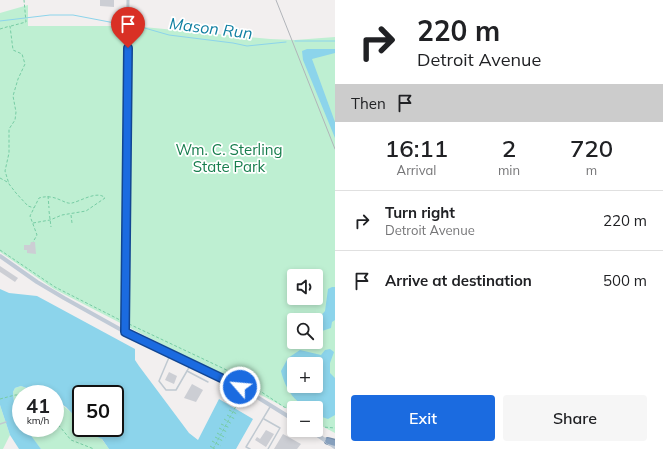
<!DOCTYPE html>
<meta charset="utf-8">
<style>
:root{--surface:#fff;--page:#f6f6f6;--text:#202124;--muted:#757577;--line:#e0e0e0;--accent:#1b6be0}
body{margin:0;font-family:Mulish,sans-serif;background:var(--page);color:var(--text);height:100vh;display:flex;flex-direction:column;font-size:15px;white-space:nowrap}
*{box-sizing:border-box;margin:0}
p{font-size:13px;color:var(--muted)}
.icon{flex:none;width:22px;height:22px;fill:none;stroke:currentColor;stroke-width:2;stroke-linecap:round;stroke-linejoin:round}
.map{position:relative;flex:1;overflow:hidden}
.panel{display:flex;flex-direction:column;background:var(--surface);width:328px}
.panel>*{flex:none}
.top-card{background:#fff;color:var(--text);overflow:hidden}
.controls{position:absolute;left:287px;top:269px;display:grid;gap:8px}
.controls a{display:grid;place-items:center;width:36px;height:36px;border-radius:4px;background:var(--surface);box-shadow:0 2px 6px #0003;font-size:20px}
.speed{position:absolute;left:12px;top:385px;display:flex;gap:8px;font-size:20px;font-weight:700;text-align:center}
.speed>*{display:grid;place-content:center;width:52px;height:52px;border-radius:50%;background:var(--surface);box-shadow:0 2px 6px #0003;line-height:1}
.speed small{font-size:10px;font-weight:400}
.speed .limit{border:2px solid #111;border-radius:6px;background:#fff;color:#111}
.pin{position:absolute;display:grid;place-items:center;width:34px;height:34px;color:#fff;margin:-41px -17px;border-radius:50% 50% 50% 0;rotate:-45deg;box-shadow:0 0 4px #0007}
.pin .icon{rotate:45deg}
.me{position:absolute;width:44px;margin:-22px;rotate:297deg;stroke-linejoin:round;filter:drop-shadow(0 0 3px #0008)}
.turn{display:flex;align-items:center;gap:14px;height:84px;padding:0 16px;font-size:18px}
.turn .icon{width:52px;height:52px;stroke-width:2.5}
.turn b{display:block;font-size:28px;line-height:34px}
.then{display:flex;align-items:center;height:38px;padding:0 16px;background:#0003;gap:8px;font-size:15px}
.eta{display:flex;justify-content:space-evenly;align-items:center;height:68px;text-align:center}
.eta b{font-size:24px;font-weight:600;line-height:28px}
.cta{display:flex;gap:8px;margin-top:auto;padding:8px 16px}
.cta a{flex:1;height:46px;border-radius:4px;background:var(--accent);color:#fff;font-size:16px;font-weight:600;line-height:46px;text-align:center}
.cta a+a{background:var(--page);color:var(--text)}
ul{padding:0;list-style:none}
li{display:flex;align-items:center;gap:12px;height:60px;padding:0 16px;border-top:1px solid var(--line)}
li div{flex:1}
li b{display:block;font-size:15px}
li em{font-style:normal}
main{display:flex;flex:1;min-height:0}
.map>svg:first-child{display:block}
</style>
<main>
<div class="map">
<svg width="335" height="449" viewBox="0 0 335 449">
<rect width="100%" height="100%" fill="#f2efef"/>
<g fill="#beefd2" fill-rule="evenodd">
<path d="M28,5v21h105l137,13 25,1 40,-3v396l-19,-10v-15h-22v4l-240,-123 -54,-37v-239zM294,276h22v22h-22zM294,320h22v22h-22zM294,364h22v22h-22z"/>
<polygon points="21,386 44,394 21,394 21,426 16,422 13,392 15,388"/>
<path d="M55,400c11,7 18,14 26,23v5l14,2 14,19h-68l-17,-21h31z"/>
<polygon points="0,405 10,435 3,449 0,449"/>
</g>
<g fill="#8cd4eb" fill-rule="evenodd">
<polygon points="307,49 335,49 335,53 312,59 335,122 335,138 303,60 302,51"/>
<polygon points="332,287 335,287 335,320 332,322 331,328 322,331 317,330 316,321 325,311 328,289"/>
<polygon points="0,289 9,293 37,296 135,349 135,360 139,366 189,433 198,440 219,399 253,419 236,449 109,449 102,439 95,436 95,430 90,428 115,428 115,394 81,394 81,423 66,407 55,400 55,394 44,394 21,386 15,388 13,392 16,422 21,428 26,429 41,449 19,449 10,435 0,405"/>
<polygon points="303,313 308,314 309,320 296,320 299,315"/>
<path d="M330,349l4,3 -4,11v10l5,5v37l-7,4 -12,-4v-7c-20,0 -31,-20 -35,-37l7,-13 12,-8 21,5 4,-5zM294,364h22v22h-22z"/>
</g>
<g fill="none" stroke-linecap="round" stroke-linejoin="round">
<g stroke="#8cd4eb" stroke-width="1">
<polyline points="0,21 50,15 73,15 120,24"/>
<polyline points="134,25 169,35 233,43 247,46 286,42"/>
<polyline points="295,41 335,41"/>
</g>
</g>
<g fill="#ccced4">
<polygon points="100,0 114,0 114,7 100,6"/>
<polygon points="31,242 35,242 36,254 27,253 27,250 24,250 24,245 30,245"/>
<polygon points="0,266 18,278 15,282 0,272"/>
<polygon points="169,372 177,376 174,384 165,380"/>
<polygon points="192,384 203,390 196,402 184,398"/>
<polygon points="266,430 274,434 266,447 255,440 257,437 260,439"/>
<polygon points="283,434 301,444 297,449 274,449"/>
</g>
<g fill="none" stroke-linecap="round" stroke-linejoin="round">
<g stroke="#738ba9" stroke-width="8">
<polyline id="motorway" points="328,441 335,443"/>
</g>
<g stroke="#76cca4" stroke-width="1" stroke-dasharray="3 2" stroke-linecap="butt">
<polyline points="11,26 26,22 24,0"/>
<polyline points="0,29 10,26 13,50 22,54 25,64 18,79 13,96 16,112 15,120 9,129 9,153 5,171 9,184 16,193 28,206 34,208"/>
<polyline points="0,178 9,183"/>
<polyline points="48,196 49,208"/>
<polyline points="49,211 51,227"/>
<polyline points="71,215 72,223"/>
<path d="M33,223l17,-3 12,-5 24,-4 19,-13c-7,-8 -24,3 -33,5 -8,2 -16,-10 -33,-5l-9,18 7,19 -4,7"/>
<polyline points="0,250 55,287 122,321"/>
<polyline points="129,324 233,373 284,407 294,410"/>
<polyline points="0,399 15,395 21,395"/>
<polyline points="229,410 237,414"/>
<polyline points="227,415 235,419"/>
<polyline points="224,419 232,424"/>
<polyline points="55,421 71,440 94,449"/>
<polyline points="316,423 323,427 335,428"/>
<polyline points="221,424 230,428"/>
<polyline points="219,428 227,432"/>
<polyline points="217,433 226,438"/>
<polyline points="215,437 223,441"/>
<polyline points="212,441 221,446"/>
<polyline points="210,446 215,449"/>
<polyline points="213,449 243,393"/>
</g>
<g stroke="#c0c9d1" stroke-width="1.5">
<polyline points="170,355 159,381 166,390 176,390 187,371"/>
<polyline points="191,364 187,371 208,382"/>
<polyline points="264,419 280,428 268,449"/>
<polyline points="0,424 6,422"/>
<polyline points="250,449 246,447 270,407"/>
</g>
<polyline stroke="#c0c9d1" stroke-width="3" points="125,332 128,0"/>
<g stroke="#c0cad6" stroke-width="4">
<polyline points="0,256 37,282 64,298 125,332 241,387 294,420"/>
<polyline points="310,430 335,447"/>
</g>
<use href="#motorway" stroke="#87a0bd" stroke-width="5.5"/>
<polyline stroke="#b1b4b9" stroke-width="1" points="276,0 335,149"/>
</g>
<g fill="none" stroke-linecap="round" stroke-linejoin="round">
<g stroke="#124692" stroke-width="10">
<polyline id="route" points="128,48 125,332 240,387"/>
</g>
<use href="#route" stroke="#1b6be0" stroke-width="7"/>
</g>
<g text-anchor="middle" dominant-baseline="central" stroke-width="3.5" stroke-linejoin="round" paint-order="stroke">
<g font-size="15" fill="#187e4e" stroke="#fff">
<text x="229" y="149">Wm. C. Sterling<tspan x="229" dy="17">State Park</tspan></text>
</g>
<g font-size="16" font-style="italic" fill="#0e7ea1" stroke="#fff">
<text transform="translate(211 28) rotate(7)">Mason Run</text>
</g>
</g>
</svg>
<div class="controls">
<a><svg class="icon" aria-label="sound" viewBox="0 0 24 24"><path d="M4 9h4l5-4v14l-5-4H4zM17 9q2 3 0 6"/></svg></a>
<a><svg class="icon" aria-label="search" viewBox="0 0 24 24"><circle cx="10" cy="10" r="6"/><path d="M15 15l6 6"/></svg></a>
<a>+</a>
<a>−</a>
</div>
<div class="speed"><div>41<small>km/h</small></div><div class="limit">50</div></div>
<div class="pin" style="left:128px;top:48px;background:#d93025"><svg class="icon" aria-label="arrive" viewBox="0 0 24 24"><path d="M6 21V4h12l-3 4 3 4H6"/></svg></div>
<svg class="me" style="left:240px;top:387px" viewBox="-20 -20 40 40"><circle r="17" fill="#1b6be0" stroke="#fff" stroke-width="3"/><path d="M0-11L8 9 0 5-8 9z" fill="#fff"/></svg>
</div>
<section class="panel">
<div class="top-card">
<div class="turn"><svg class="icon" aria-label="right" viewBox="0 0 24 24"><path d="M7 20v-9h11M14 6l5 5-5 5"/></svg><div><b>220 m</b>Detroit Avenue</div></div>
<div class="then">Then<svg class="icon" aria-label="arrive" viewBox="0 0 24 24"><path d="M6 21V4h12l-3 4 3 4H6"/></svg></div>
</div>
<div class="eta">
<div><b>16:11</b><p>Arrival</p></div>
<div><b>2</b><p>min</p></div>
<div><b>720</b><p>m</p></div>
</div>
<ul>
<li><svg class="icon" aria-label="right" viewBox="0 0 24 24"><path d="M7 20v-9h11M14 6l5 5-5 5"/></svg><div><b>Turn right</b><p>Detroit Avenue</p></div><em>220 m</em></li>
<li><svg class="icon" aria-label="arrive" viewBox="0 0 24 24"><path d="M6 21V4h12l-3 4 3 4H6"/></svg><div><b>Arrive at destination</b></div><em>500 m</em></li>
</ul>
<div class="cta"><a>Exit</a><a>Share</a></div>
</section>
</main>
